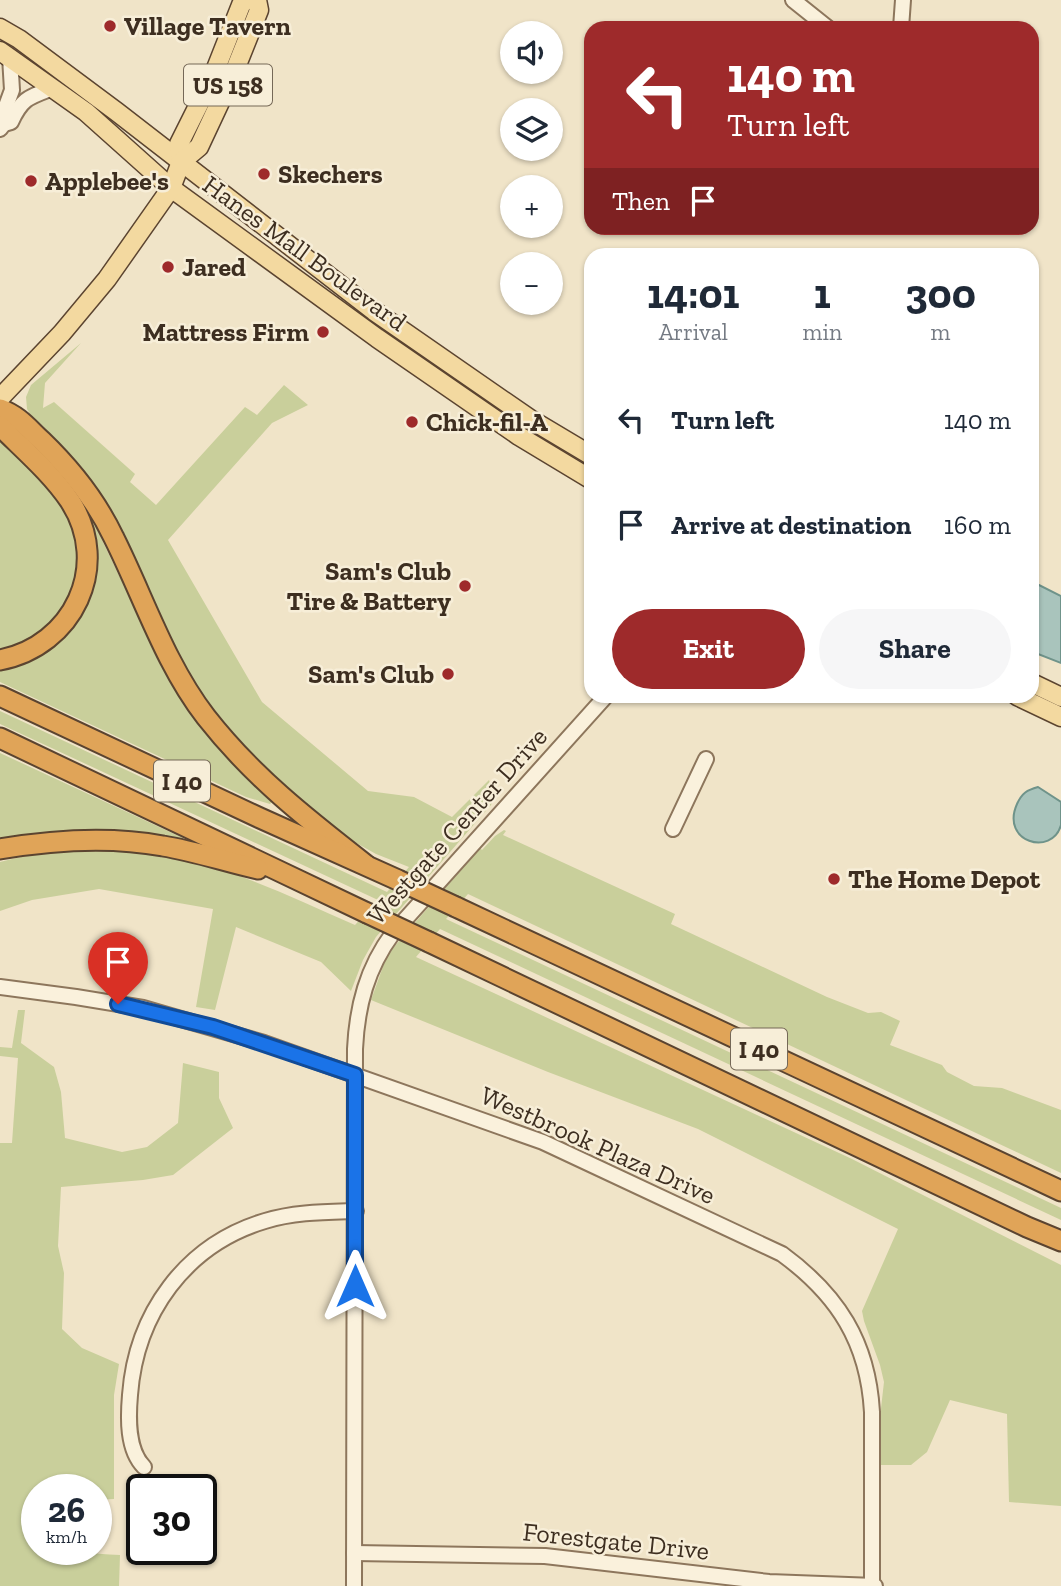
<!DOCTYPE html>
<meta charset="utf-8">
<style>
:root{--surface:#fff;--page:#f6f6f7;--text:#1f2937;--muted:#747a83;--accent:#9e2a2b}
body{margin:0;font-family:"Zilla Slab",serif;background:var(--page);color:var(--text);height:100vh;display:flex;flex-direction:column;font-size:26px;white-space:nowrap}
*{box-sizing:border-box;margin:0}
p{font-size:23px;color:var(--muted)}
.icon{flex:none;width:38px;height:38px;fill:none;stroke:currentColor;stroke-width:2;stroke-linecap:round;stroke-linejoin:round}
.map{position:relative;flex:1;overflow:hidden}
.side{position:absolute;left:584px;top:248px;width:455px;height:455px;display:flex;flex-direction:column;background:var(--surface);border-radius:21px;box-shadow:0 2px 5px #0004}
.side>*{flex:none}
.top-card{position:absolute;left:584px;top:21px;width:455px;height:214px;border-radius:21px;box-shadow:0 2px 5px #0004;background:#9e2a2b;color:#fff;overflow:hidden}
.tools{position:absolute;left:500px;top:21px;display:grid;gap:14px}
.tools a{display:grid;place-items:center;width:63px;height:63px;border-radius:50%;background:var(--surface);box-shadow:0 2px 5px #0004;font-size:35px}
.speed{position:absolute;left:21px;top:1474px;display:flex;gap:14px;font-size:35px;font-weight:700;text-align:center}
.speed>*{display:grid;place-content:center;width:91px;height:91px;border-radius:50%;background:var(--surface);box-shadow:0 2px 5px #0004;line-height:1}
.speed small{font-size:18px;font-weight:400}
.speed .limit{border:4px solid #111;border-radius:10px;background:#fff;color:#111}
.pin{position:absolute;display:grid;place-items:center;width:60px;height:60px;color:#fff;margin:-72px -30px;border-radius:50% 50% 50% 0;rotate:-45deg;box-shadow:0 0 7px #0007}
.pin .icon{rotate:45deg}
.me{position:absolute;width:77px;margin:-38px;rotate:0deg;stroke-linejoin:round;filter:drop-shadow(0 0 5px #0008)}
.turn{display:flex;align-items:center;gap:24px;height:147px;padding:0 28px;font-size:32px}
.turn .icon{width:91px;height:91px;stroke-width:2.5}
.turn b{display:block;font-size:49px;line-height:60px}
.then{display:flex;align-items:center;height:66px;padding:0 28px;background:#0003;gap:14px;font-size:26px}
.eta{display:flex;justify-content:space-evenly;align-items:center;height:119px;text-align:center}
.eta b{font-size:42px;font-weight:700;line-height:49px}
.primary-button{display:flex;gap:14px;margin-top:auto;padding:14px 28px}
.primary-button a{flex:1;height:80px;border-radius:42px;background:var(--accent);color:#fff;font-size:28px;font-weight:700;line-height:80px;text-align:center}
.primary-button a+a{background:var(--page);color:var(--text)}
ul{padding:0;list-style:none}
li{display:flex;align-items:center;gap:21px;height:105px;padding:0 28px}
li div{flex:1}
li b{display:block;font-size:26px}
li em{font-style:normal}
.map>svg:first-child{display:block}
</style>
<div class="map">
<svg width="1061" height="1586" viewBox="0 0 1061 1586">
<rect width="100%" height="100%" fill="#f0e4c8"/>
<g fill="#c9cf9b">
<path d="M81,343l-36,40 -2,25 11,-6 81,72 -5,8 26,23 89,-98 12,8 27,-30 24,20 -36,18 -104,117 94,162 106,89 46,6 38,20 37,-37 5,18 -3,7 -115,132 -13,23 -12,31 -30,-29 -85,-35 -21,83 -19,-3 17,-98 -114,-20 -67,11 -32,11v-49c62,-16 134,-17 196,0 55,15 107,40 159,63l23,-25 -378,-176v-13l387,181 22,-25 -33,-13 -50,-28 -82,-71 -53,-75 -59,-128 -28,-52 -30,-39 -32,-36 -9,-6 -6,-10 -1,-12 5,-12z"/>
<polygon points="0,442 5,442 53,488 79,537 81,571 59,621 0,656"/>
<polygon points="87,509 144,627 271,798 272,802 270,804 246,797 0,682 0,667 76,618"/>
<polygon points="0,753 183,838 181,844 0,843"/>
<polygon points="504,830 506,831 503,835 675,914 671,924 827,997 868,1013 881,1012 900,1021 890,1045 942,1065 947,1072 974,1086 1002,1088 1061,1110 1061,1173 468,894 446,919 1061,1208 1061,1220 440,929 416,957 852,1159 1061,1265 1061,1506 1009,1502 1007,1414 950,1400 927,1452 911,1465 880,1465 880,1417 884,1382 880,1365 864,1321 862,1311 898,1229 698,1129 548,1072 371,1000 385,961 393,948 480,848 482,850 495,836"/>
<path d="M18,1010h7l-4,33 33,24 7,25 4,46 57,14 25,-5 31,-24 5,-60 36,9v26l14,30 -60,47 -30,5 -82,7 -3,59 6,27 -2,56 20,19 37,16 -5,31v104l-18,1v-11h-59v60c28,0 55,5 83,6l-1,31h-119v-443h12l6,-85 -18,-2v-9l12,1z"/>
</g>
<g fill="#a9c4bc" stroke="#6f938a" stroke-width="2">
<polygon points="1033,582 1061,596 1061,663 1033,652"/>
<path d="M1038,787l23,15c0,7 0,16 0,23 -9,32 -61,17 -44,-21 5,-11 10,-14 21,-17z"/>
</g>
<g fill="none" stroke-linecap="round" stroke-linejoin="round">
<g stroke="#8d765c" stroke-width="18">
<g id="minor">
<polyline points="793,0 828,28"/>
<polyline points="901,28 903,0"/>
<polyline points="4,124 2,117 12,90 10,57"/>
<path d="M0,129l4,-5 7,-2c11,-24 18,-25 42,-34"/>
<polyline points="673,829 706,759"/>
<path d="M0,987l76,10 67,11 121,35 279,99 239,112c56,41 86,88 90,158v174"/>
<path d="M144,1467c-17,-17 -16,-49 -14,-72 6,-81 55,-150 135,-174 29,-9 60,-9 91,-10"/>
<polyline points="354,1553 545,1556 769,1582 875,1586"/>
<path d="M354,1586l1,-537c2,-43 12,-81 38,-116l213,-237"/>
</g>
</g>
<g stroke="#5b4430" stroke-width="21">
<g id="major">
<polyline points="0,28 19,39 117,112 374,311 530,419 592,456"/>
<polyline points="0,51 86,112 171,188 377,338 519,436 592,480"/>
<polyline points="181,162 179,144 213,76 241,5 246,0"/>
<polyline points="0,398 62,333 107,279 171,188 181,162 199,147 235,70 259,10 257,0"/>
<polyline points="1032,683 1061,697"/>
<polyline points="1017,696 1061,717"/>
</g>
</g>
<g stroke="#5b4430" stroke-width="23">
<g id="highway">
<path d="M0,409c19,7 27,18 42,32 28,27 55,61 72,97 30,60 51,126 92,179 47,60 101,102 160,148"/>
<path d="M0,426c24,24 51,47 70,75 42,65 3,145 -70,159"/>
<polyline points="0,696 260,818 398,880"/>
<polyline points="0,738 367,913"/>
<path d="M0,849c53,-9 109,-13 163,-3 32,5 63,16 95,23"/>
<polyline points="456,907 1061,1191"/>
<polyline points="429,942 1027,1227 1061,1241"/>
</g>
</g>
<use href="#minor" stroke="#faf1dc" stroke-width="14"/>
<use href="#major" stroke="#f3d9a0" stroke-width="18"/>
<use href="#highway" stroke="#e0a458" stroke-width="19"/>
<g stroke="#5b4430" stroke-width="23" stroke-linecap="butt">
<g id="highway-bridge">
<polyline points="398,880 456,907"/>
<polyline points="367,913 429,942"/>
</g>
</g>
<use href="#highway-bridge" stroke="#e0a458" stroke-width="19"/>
</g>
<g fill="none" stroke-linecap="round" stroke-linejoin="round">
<g stroke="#114b97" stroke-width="18">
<polyline id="route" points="118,1004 213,1027 355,1075 355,1286"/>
</g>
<use href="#route" stroke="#1a73e8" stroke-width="12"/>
</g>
<g fill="#9e2a2b" stroke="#f7eed8" stroke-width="2.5">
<circle cx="110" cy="26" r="7"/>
<circle cx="264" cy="174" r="7"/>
<circle cx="31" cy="181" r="7"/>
<circle cx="168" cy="267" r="7"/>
<circle cx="323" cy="332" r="7"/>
<circle cx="412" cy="422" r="7"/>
<circle cx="465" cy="586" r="7"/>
<circle cx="448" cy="674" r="7"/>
<circle cx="834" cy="879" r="7"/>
</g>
<g text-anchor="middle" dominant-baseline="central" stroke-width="5" stroke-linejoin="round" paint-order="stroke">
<g fill="#f7eed8" stroke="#756857" stroke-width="2">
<rect x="184" y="64.5" width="88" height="41" rx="5"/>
<rect x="154" y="760.5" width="56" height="41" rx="5"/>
<rect x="731" y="1028.5" width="56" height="41" rx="5"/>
</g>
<g font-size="24" font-weight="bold" fill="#3d2e20">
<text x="228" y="85">US 158</text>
<text x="182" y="781">I 40</text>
<text x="759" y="1049">I 40</text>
</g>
<g font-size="26" font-weight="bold" fill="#3d2e20" stroke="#f7eed8" text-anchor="start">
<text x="124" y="26">Village Tavern</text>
<text x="278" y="174">Skechers</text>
<text x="45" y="181">Applebee's</text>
<text x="182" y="267">Jared</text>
<text x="309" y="332" text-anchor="end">Mattress Firm</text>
<text x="426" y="422">Chick-fil-A</text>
<text x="451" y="571" text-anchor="end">Sam's Club<tspan x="451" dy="30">Tire &amp; Battery</tspan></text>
<text x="434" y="674" text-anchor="end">Sam's Club</text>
<text x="848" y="879">The Home Depot</text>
</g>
<g font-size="26" fill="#3d2e20" stroke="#f7eed8">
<text transform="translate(305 253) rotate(36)">Hanes Mall Boulevard</text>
<text transform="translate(457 826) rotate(-48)">Westgate Center Drive</text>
<text transform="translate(598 1145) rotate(24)">Westbrook Plaza Drive</text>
<text transform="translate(616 1541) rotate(6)">Forestgate Drive</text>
</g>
</g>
</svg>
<div class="tools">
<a><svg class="icon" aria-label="sound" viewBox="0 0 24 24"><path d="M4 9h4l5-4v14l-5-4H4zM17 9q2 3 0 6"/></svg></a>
<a><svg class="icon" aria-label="layers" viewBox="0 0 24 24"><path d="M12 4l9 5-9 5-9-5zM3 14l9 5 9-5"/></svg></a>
<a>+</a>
<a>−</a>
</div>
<div class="speed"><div>26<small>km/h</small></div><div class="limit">30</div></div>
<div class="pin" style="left:118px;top:1004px;background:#d93025"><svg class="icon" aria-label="arrive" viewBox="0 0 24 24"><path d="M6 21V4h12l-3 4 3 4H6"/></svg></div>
<svg class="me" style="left:355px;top:1286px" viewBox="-20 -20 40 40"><path d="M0-17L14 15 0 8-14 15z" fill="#1a73e8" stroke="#fff" stroke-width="4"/></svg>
<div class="top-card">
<div class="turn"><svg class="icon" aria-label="left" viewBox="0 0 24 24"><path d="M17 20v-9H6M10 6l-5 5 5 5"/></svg><div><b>140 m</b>Turn left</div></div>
<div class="then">Then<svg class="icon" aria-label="arrive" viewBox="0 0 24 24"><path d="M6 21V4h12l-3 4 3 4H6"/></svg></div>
</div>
<section class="side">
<div class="eta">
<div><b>14:01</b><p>Arrival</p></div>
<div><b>1</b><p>min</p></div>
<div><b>300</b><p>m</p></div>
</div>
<ul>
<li><svg class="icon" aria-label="left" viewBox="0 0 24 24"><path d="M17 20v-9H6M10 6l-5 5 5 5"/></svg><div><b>Turn left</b></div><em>140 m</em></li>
<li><svg class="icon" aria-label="arrive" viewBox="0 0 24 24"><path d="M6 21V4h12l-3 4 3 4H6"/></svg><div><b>Arrive at destination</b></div><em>160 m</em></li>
</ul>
<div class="primary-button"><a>Exit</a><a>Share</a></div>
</section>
</div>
